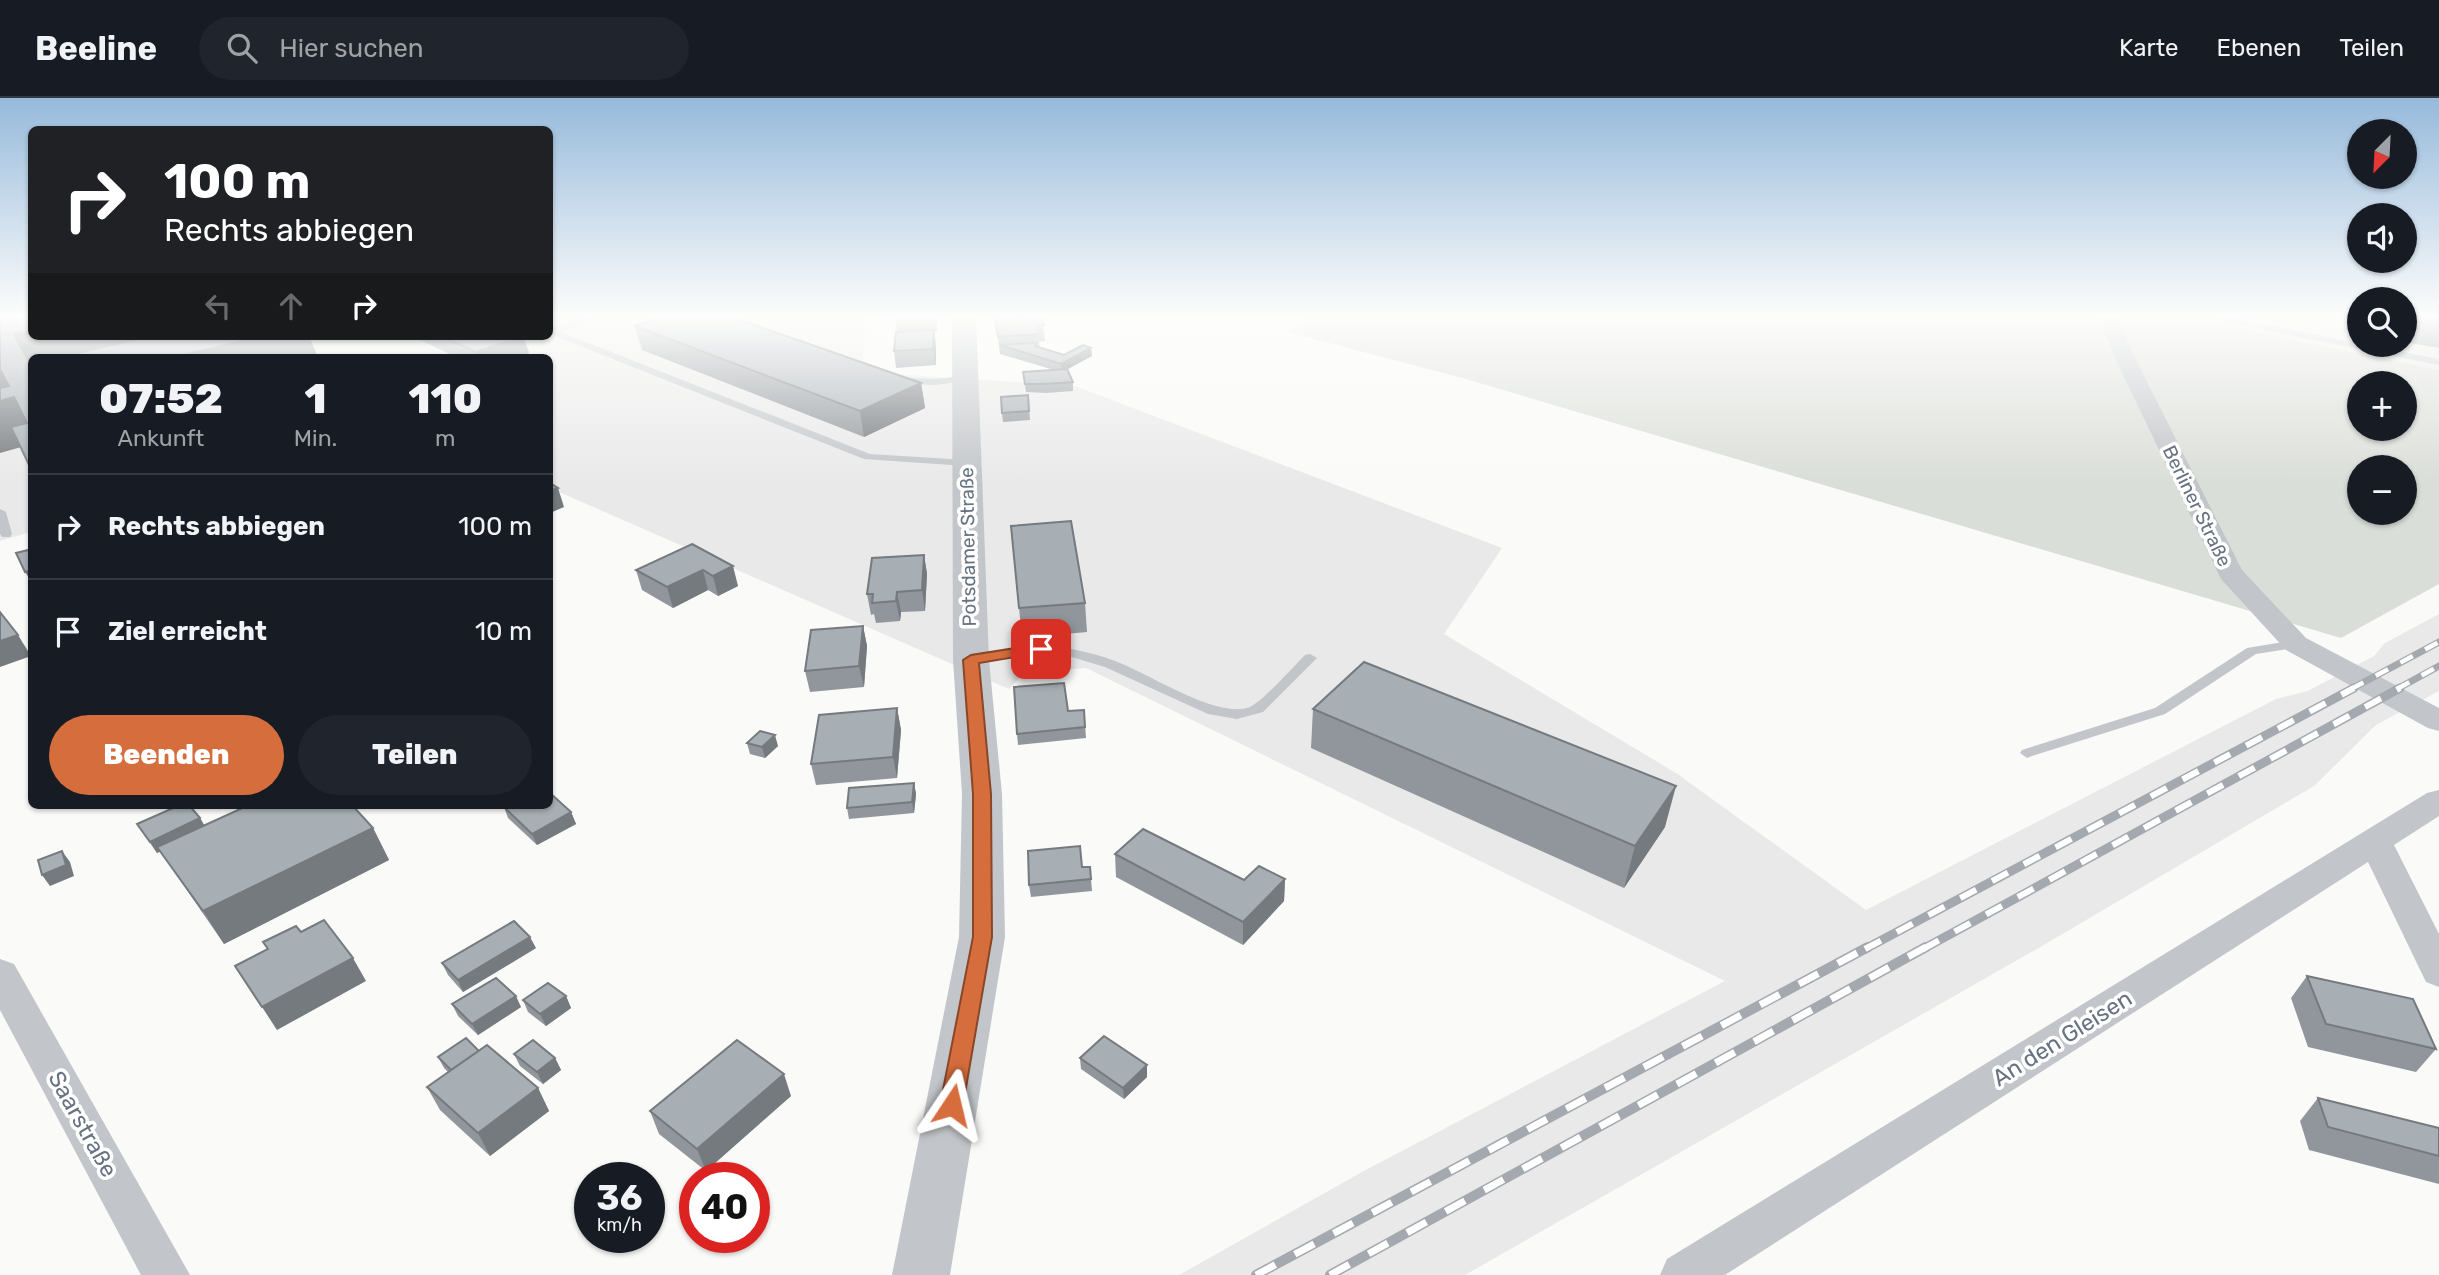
<!DOCTYPE html>
<html lang="de">
<meta charset="utf-8">
<style>
:root{--surface:#171b24;--page:#20242c;--text:#f1f3f6;--muted:#9ea1a6;--line:#363941;--accent:#d56d3d}
body{margin:0;font-family:Rubik,sans-serif;background:var(--page);color:var(--text);height:100vh;display:flex;flex-direction:column;font-size:26px;white-space:nowrap}
*{box-sizing:border-box;margin:0}
p{font-size:23px;color:var(--muted)}
.icon{flex:none;width:38px;height:38px;fill:none;stroke:currentColor;stroke-width:2;stroke-linecap:round;stroke-linejoin:round}
.map{position:relative;flex:1;overflow:hidden}
.panel{position:absolute;left:28px;top:256px;width:525px;height:455px;display:flex;flex-direction:column;background:var(--surface);border-radius:10px;box-shadow:0 2px 5px #0004}
.panel>*{flex:none}
.top-card{position:absolute;left:28px;top:28px;width:525px;height:214px;border-radius:10px;box-shadow:0 2px 5px #0004;background:#202124;color:#fff;overflow:hidden}
.needle{width:46px;rotate:204deg}
.fabs{position:absolute;left:2347px;top:21px;display:grid;gap:14px}
.fabs a{display:grid;place-items:center;width:70px;height:70px;border-radius:50%;background:var(--surface);box-shadow:0 2px 5px #0004;font-size:35px}
.speed{position:absolute;left:574px;top:1064px;display:flex;gap:14px;font-size:35px;font-weight:700;text-align:center}
.speed>*{display:grid;place-content:center;width:91px;height:91px;border-radius:50%;background:var(--surface);box-shadow:0 2px 5px #0004;line-height:1}
.speed small{font-size:18px;font-weight:400}
.speed .limit{border:10px solid #d22;background:#fff;color:#111}
.pin{position:absolute;display:grid;place-items:center;width:60px;height:60px;color:#fff;margin:-30px;border-radius:14px;box-shadow:0 4px 10px #0006}
.me{position:absolute;width:77px;margin:-38px;rotate:10deg;stroke-linejoin:round;filter:drop-shadow(0 0 5px #0008)}
.turn{display:flex;align-items:center;gap:24px;height:147px;padding:0 21px;font-size:32px}
.turn .icon{width:91px;height:91px;stroke-width:2.5}
.turn b{display:block;font-size:49px;line-height:60px}
.lanes{display:flex;align-items:center;height:66px;padding:0 21px;background:#0003;justify-content:center;gap:35px;direction:ltr}
.lanes .off{opacity:.35}
.eta{display:flex;justify-content:space-evenly;align-items:center;height:119px;text-align:center}
.eta b{font-size:42px;font-weight:800;line-height:49px}
.primary-button{display:flex;gap:14px;margin-top:auto;padding:14px 21px}
.primary-button a{flex:1;height:80px;border-radius:42px;background:var(--accent);color:#fff;font-size:28px;font-weight:800;line-height:80px;text-align:center}
.primary-button a+a{background:var(--page);color:var(--text)}
ul{padding:0;list-style:none}
li{display:flex;align-items:center;gap:21px;height:105px;padding:0 21px;border-top:2px solid var(--line)}
li div{flex:1}
li b{display:block;font-size:26px}
li em{font-style:normal}
header{display:flex;align-items:center;gap:42px;box-sizing:border-box;height:98px;padding:0 35px;background:var(--surface);border-bottom:2px solid var(--line)}
header strong{font-size:33px}
nav{display:flex;gap:38px;margin-inline-start:auto;font-size:24px}
.search{width:490px;height:63px;background:var(--page);display:flex;align-items:center;gap:18px;box-sizing:border-box;padding:0 24px;border-radius:38px;color:var(--muted);font-size:26px}
.map>svg:first-child{display:block}
</style>
<header>
<strong>Beeline</strong>
<div class="search"><svg class="icon" aria-label="search" viewBox="0 0 24 24"><circle cx="10" cy="10" r="6"/><path d="M15 15l6 6"/></svg>Hier suchen</div>
<nav><a>Karte</a><a>Ebenen</a><a>Teilen</a></nav>
</header>
<div class="map">
<svg width="2439" height="1177" viewBox="0 0 2439 1177">
<rect width="100%" height="100%" fill="#fafaf8"/>
<g fill="#e8e9e8">
<polygon points="0,219 32,238 550,238 550,219 866,219 862,274 1075,288 1502,450 1444,536 1676,675 1866,812 2276,601 2308,593 2374,558 2385,545 2439,516 2439,593 2376,627 2314,688 2042,848 1465,1177 1179,1177 1362,1074 1725,883 1086,570 1024,575 1009,591 550,390 550,259 32,259 31,434 0,443"/>
<polygon points="2183,219 2359,219 2359,247 2404,247 2405,219 2439,219 2439,272"/>
</g>
<path fill="#daded8" fill-rule="evenodd" d="M1308,219h874l257,53v214l-98,54 -882,-261 -172,-45zM2359,285h45v46h-45zM2359,369h45v46h-45z"/>
<g fill="none" stroke-linecap="round" stroke-linejoin="round">
<g fill="#c2c5c9" fill-rule="evenodd">
<polygon points="586,219 598,219 561,234 870,356 966,362 971,365 966,368 864,361 550,236 550,230"/>
<polygon points="2210,219 2227,219 2439,261 2439,267 2214,222"/>
<polygon points="965,278 970,281 968,283 934,287 895,285 890,282 895,279 934,281"/>
<polygon points="0,411 6,414 12,436 10,439 2,439 0,436"/>
<polygon points="2296,542 2301,543 2303,546 2301,549 2256,556 2165,616 2032,658 2027,660 2020,655 2022,652 2155,610 2247,550"/>
<path d="M1041,547c25,2 50,7 74,16 33,12 103,59 135,46 13,-6 43,-40 55,-52l5,-1 7,4 -54,54 -26,7 -29,-5 -103,-47 -40,-12 -24,-2 -69,11 -7,-4 7,-4z"/>
</g>
<g fill="#c2c5c9" fill-rule="evenodd">
<polygon points="2099,219 2117,219 2134,258 2242,472 2306,540 2439,610 2439,633 2428,630 2286,552 2221,481 2114,258"/>
<polygon points="2439,692 2439,718 2394,747 2439,836 2439,889 2426,884 2368,764 1725,1177 1660,1177 1667,1161 2427,695"/>
<polygon points="0,861 14,866 190,1177 141,1177 0,912"/>
</g>
<polygon fill="#c2c5c9" fill-rule="evenodd" points="952,219 976,219 989,562 1002,696 1005,839 950,1177 892,1177 959,839 962,696 953,562"/>
<g stroke="#a4a9af" stroke-width="7">
<g id="rail-far2">
<polyline points="2351,591 2439,544"/>
<polyline points="2397,591 2439,568"/>
</g>
</g>
<g stroke="#a4a9af" stroke-width="9">
<g id="rail-far1">
<polyline points="1865,851 2354,590"/>
<polyline points="1923,851 2400,590"/>
</g>
</g>
<g stroke="#a4a9af" stroke-width="10">
<g id="rail">
<polyline points="1256,1177 1868,849"/>
<polyline points="1330,1177 1926,849"/>
</g>
</g>
<use href="#rail-far2" stroke="#fff" stroke-width="4.5" stroke-dasharray="14" stroke-linecap="butt"/>
<use href="#rail-far1" stroke="#fff" stroke-width="6" stroke-dasharray="18" stroke-linecap="butt"/>
<use href="#rail" stroke="#fff" stroke-width="7" stroke-dasharray="22" stroke-linecap="butt"/>
</g>
<g fill="#90969b">
<polygon points="895,219 937,219 937,233 934,233 936,249 936,267 896,270 894,253 897,234"/>
<polygon points="995,219 1043,222 1045,243 1039,244 1040,250 1064,257 1091,250 1092,258 1068,271 1073,284 1073,293 1046,295 1026,294 1023,274 1054,272 1000,256"/>
<polygon points="2350,219 2359,219 2359,235 2347,232"/>
<polygon points="2404,219 2439,219 2439,250 2404,244"/>
<polygon points="635,228 921,285 925,310 864,339 642,252"/>
<polygon points="415,238 523,238 529,255 516,259 456,259 416,240"/>
<polygon points="1028,297 1030,322 1003,324 1002,315"/>
<polygon points="1011,428 1085,505 1087,534 1022,540"/>
<polygon points="692,446 738,488 718,498 708,492 673,510 642,492 636,472"/>
<polygon points="924,457 927,476 925,513 901,514 900,523 876,525 874,516 871,517 867,496"/>
<polygon points="863,528 867,548 864,589 810,594 805,573"/>
<polygon points="897,610 901,632 897,680 816,687 811,666"/>
<polygon points="1313,611 1665,729 1624,790 1311,650"/>
<polygon points="1084,612 1086,640 1018,647 1017,636 1068,613"/>
<polygon points="747,645 778,648 765,660 750,656"/>
<polygon points="914,685 916,696 914,715 849,721 847,710"/>
<polygon points="504,709 571,714 576,726 537,747 508,720"/>
<polygon points="200,720 204,727 373,730 389,762 224,846 160,753 157,755 137,726"/>
<polygon points="1115,756 1244,782 1285,781 1284,803 1243,847 1116,779"/>
<polygon points="1082,769 1090,769 1092,793 1031,799 1029,787"/>
<polygon points="536,850 463,894 448,877 442,865"/>
<polygon points="2307,878 2436,951 2416,974 2308,949 2291,900"/>
<polygon points="566,898 571,910 546,928 528,914 523,902"/>
<polygon points="452,906 521,909 478,937 458,918"/>
<polygon points="479,953 538,990 549,1013 490,1058 440,1012 427,989 448,974 444,970 438,959"/>
<polygon points="514,956 555,960 561,972 543,986 520,968"/>
<polygon points="1080,960 1147,967 1147,979 1124,1001 1081,971"/>
<polygon points="791,998 706,1073 659,1036 650,1013"/>
<polygon points="2318,1000 2439,1030 2439,1086 2309,1052 2300,1023"/>
</g>
<g fill="#757a7e">
<polygon points="32,219 32,238 218,238 125,259 32,259 32,269 14,236"/>
<polygon points="934,232 936,249 936,267 933,251"/>
<polygon points="263,238 309,238 317,257 316,259 175,259"/>
<polygon points="523,238 529,255 516,259 478,259 476,254"/>
<polygon points="1091,250 1092,258 1062,274 1061,266"/>
<polygon points="0,273 1,273 32,329 32,346 0,355"/>
<polygon points="921,285 925,310 864,339 860,313"/>
<polygon points="558,390 564,409 550,415 550,393"/>
<polygon points="924,457 927,476 925,513 922,492"/>
<polygon points="733,468 738,488 718,498 713,478"/>
<polygon points="32,472 32,484 25,474"/>
<polygon points="703,472 708,492 673,510 667,489"/>
<polygon points="897,494 901,514 900,523 896,503"/>
<polygon points="863,528 867,548 864,589 859,568"/>
<polygon points="18,537 31,558 0,569 0,543"/>
<polygon points="897,610 901,632 897,680 893,659"/>
<polygon points="775,637 778,648 765,660 762,649"/>
<polygon points="914,685 916,696 914,715 912,704"/>
<polygon points="1676,688 1665,729 1624,790 1635,748"/>
<polygon points="571,714 576,726 537,747 532,736"/>
<polygon points="200,720 207,732 157,755 150,744"/>
<polygon points="373,730 389,762 224,846 203,813"/>
<polygon points="62,753 70,764 74,778 50,788 42,777"/>
<polygon points="1285,781 1284,803 1243,847 1243,824"/>
<polygon points="530,839 536,850 463,894 458,882"/>
<polygon points="353,860 366,883 277,932 262,909"/>
<polygon points="516,898 521,909 478,937 472,926"/>
<polygon points="566,898 571,910 546,928 540,916"/>
<polygon points="555,960 561,972 543,986 537,974"/>
<polygon points="1147,967 1147,979 1124,1001 1123,990"/>
<polygon points="784,976 791,998 706,1073 697,1051"/>
<polygon points="538,990 549,1013 490,1058 478,1035"/>
</g>
<g fill="#a7aeb4" stroke="#757a7e" stroke-width="2">
<polygon points="0,219 32,219 32,233 14,236 30,266 32,266 32,369 30,369 11,329 27,325 14,299 0,303 0,290 9,288 1,273 0,273"/>
<polygon points="660,219 732,219 921,285 860,313 635,228"/>
<polygon points="995,219 1037,219 1038,222 1043,222 1044,227 1037,227 1039,236 998,239"/>
<polygon points="2413,219 2439,219 2439,224"/>
<polygon points="934,232 933,251 894,253 896,234"/>
<polygon points="150,238 263,238 175,259 60,259"/>
<polygon points="441,238 523,238 476,254"/>
<polygon points="1036,245 1035,248 1064,257 1083,247 1091,250 1061,266 1000,247"/>
<polygon points="1067,271 1073,284 1045,286 1025,286 1023,274"/>
<polygon points="1028,297 1029,313 1002,315 1001,299"/>
<polygon points="550,385 558,390 550,393"/>
<polygon points="1071,423 1085,505 1019,510 1011,428"/>
<polygon points="692,446 733,468 713,478 703,472 667,489 636,472"/>
<polygon points="32,451 32,472 25,474 16,455"/>
<polygon points="924,457 922,492 897,494 896,503 872,505 873,496 867,496 872,460"/>
<polygon points="0,514 18,537 0,543"/>
<polygon points="863,528 859,568 805,573 811,532"/>
<polygon points="1364,564 1676,688 1635,748 1313,611"/>
<polygon points="1064,585 1068,613 1084,612 1085,629 1017,636 1014,589"/>
<polygon points="897,610 893,659 811,666 819,617"/>
<polygon points="760,633 775,637 762,649 747,645"/>
<polygon points="914,685 912,704 847,710 849,690"/>
<polygon points="550,695 571,714 532,736 504,709 507,707 550,707"/>
<polygon points="180,707 189,707 200,720 150,744 137,726"/>
<polygon points="249,707 352,707 373,730 203,813 157,749"/>
<polygon points="1143,731 1244,782 1259,768 1285,781 1243,824 1115,756"/>
<polygon points="1080,748 1082,769 1090,769 1091,781 1029,787 1028,753"/>
<polygon points="62,753 66,767 42,777 38,762"/>
<polygon points="324,822 353,860 262,909 235,868 268,851 263,844 296,828 301,834"/>
<polygon points="514,823 530,839 458,882 442,865"/>
<polygon points="2307,878 2413,901 2436,951 2326,926"/>
<polygon points="496,880 516,898 472,926 452,906"/>
<polygon points="548,885 566,898 540,916 523,902"/>
<polygon points="1104,938 1147,967 1123,990 1080,960"/>
<polygon points="466,940 479,953 451,972 438,959"/>
<polygon points="533,942 555,960 537,974 514,956"/>
<polygon points="737,942 784,976 697,1051 650,1013"/>
<polygon points="487,947 538,990 478,1035 427,989"/>
<polygon points="2318,1000 2439,1030 2439,1058 2328,1029"/>
</g>
<linearGradient id="sky" x2="0" y2="1"><stop stop-color="#96badb"/><stop offset="0.57" stop-color="#fdfdfc"/><stop offset="1" stop-color="#fdfdfc" stop-opacity="0"/></linearGradient>
<rect width="2439" height="384" fill="url(#sky)"/>
<polygon fill="#d56d3d" stroke="#8a4728" stroke-width="2" points="1041,546 1048,551 1046,554 979,565 991,696 992,839 963,1007 960,1014 952,1017 944,1014 940,1007 973,839 973,696 963,562 971,557"/>
<g text-anchor="middle" dominant-baseline="central" stroke-width="7" stroke-linejoin="round" paint-order="stroke">
<g font-size="19" fill="#677380" stroke="#fff">
<text transform="translate(2197 408) rotate(64)">Berliner Straße</text>
<text transform="translate(968 449) rotate(-91)">Potsdamer Straße</text>
</g>
<g font-size="23" fill="#677380" stroke="#fff">
<text transform="translate(2062 940) rotate(-32)">An den Gleisen</text>
<text transform="translate(83 1026) rotate(61)">Saarstraße</text>
</g>
</g>
</svg>
<div class="fabs">
<a><svg class="needle" viewBox="-14 -14 28 28"><path d="M0-13l5 13h-10z" fill="#e53935"/><path d="M0 13l5-13h-10z" fill="#9ea1a6"/></svg></a>
<a><svg class="icon" aria-label="sound" viewBox="0 0 24 24"><path d="M4 9h4l5-4v14l-5-4H4zM17 9q2 3 0 6"/></svg></a>
<a><svg class="icon" aria-label="search" viewBox="0 0 24 24"><circle cx="10" cy="10" r="6"/><path d="M15 15l6 6"/></svg></a>
<a>+</a>
<a>−</a>
</div>
<div class="speed"><div>36<small>km/h</small></div><div class="limit">40</div></div>
<div class="pin" style="left:1041px;top:551px;background:#d93025"><svg class="icon" aria-label="arrive" viewBox="0 0 24 24"><path d="M6 21V4h12l-3 4 3 4H6"/></svg></div>
<svg class="me" style="left:952px;top:1007px" viewBox="-20 -20 40 40"><path d="M0-17L14 15 0 8-14 15z" fill="#d56d3d" stroke="#fff" stroke-width="4"/></svg>
<div class="top-card">
<div class="turn"><svg class="icon" aria-label="right" viewBox="0 0 24 24"><path d="M7 20v-9h11M14 6l5 5-5 5"/></svg><div><b>100 m</b>Rechts abbiegen</div></div>
<div class="lanes"><svg class="icon off" aria-label="left" viewBox="0 0 24 24"><path d="M17 20v-9H6M10 6l-5 5 5 5"/></svg><svg class="icon off" aria-label="ahead" viewBox="0 0 24 24"><path d="M12 20V5M6 11l6-6 6 6"/></svg><svg class="icon" aria-label="right" viewBox="0 0 24 24"><path d="M7 20v-9h11M14 6l5 5-5 5"/></svg></div>
</div>
<section class="panel">
<div class="eta">
<div><b>07:52</b><p>Ankunft</p></div>
<div><b>1</b><p>Min.</p></div>
<div><b>110</b><p>m</p></div>
</div>
<ul>
<li><svg class="icon" aria-label="right" viewBox="0 0 24 24"><path d="M7 20v-9h11M14 6l5 5-5 5"/></svg><div><b>Rechts abbiegen</b></div><em>100 m</em></li>
<li><svg class="icon" aria-label="arrive" viewBox="0 0 24 24"><path d="M6 21V4h12l-3 4 3 4H6"/></svg><div><b>Ziel erreicht</b></div><em>10 m</em></li>
</ul>
<div class="primary-button"><a>Beenden</a><a>Teilen</a></div>
</section>
</div>
